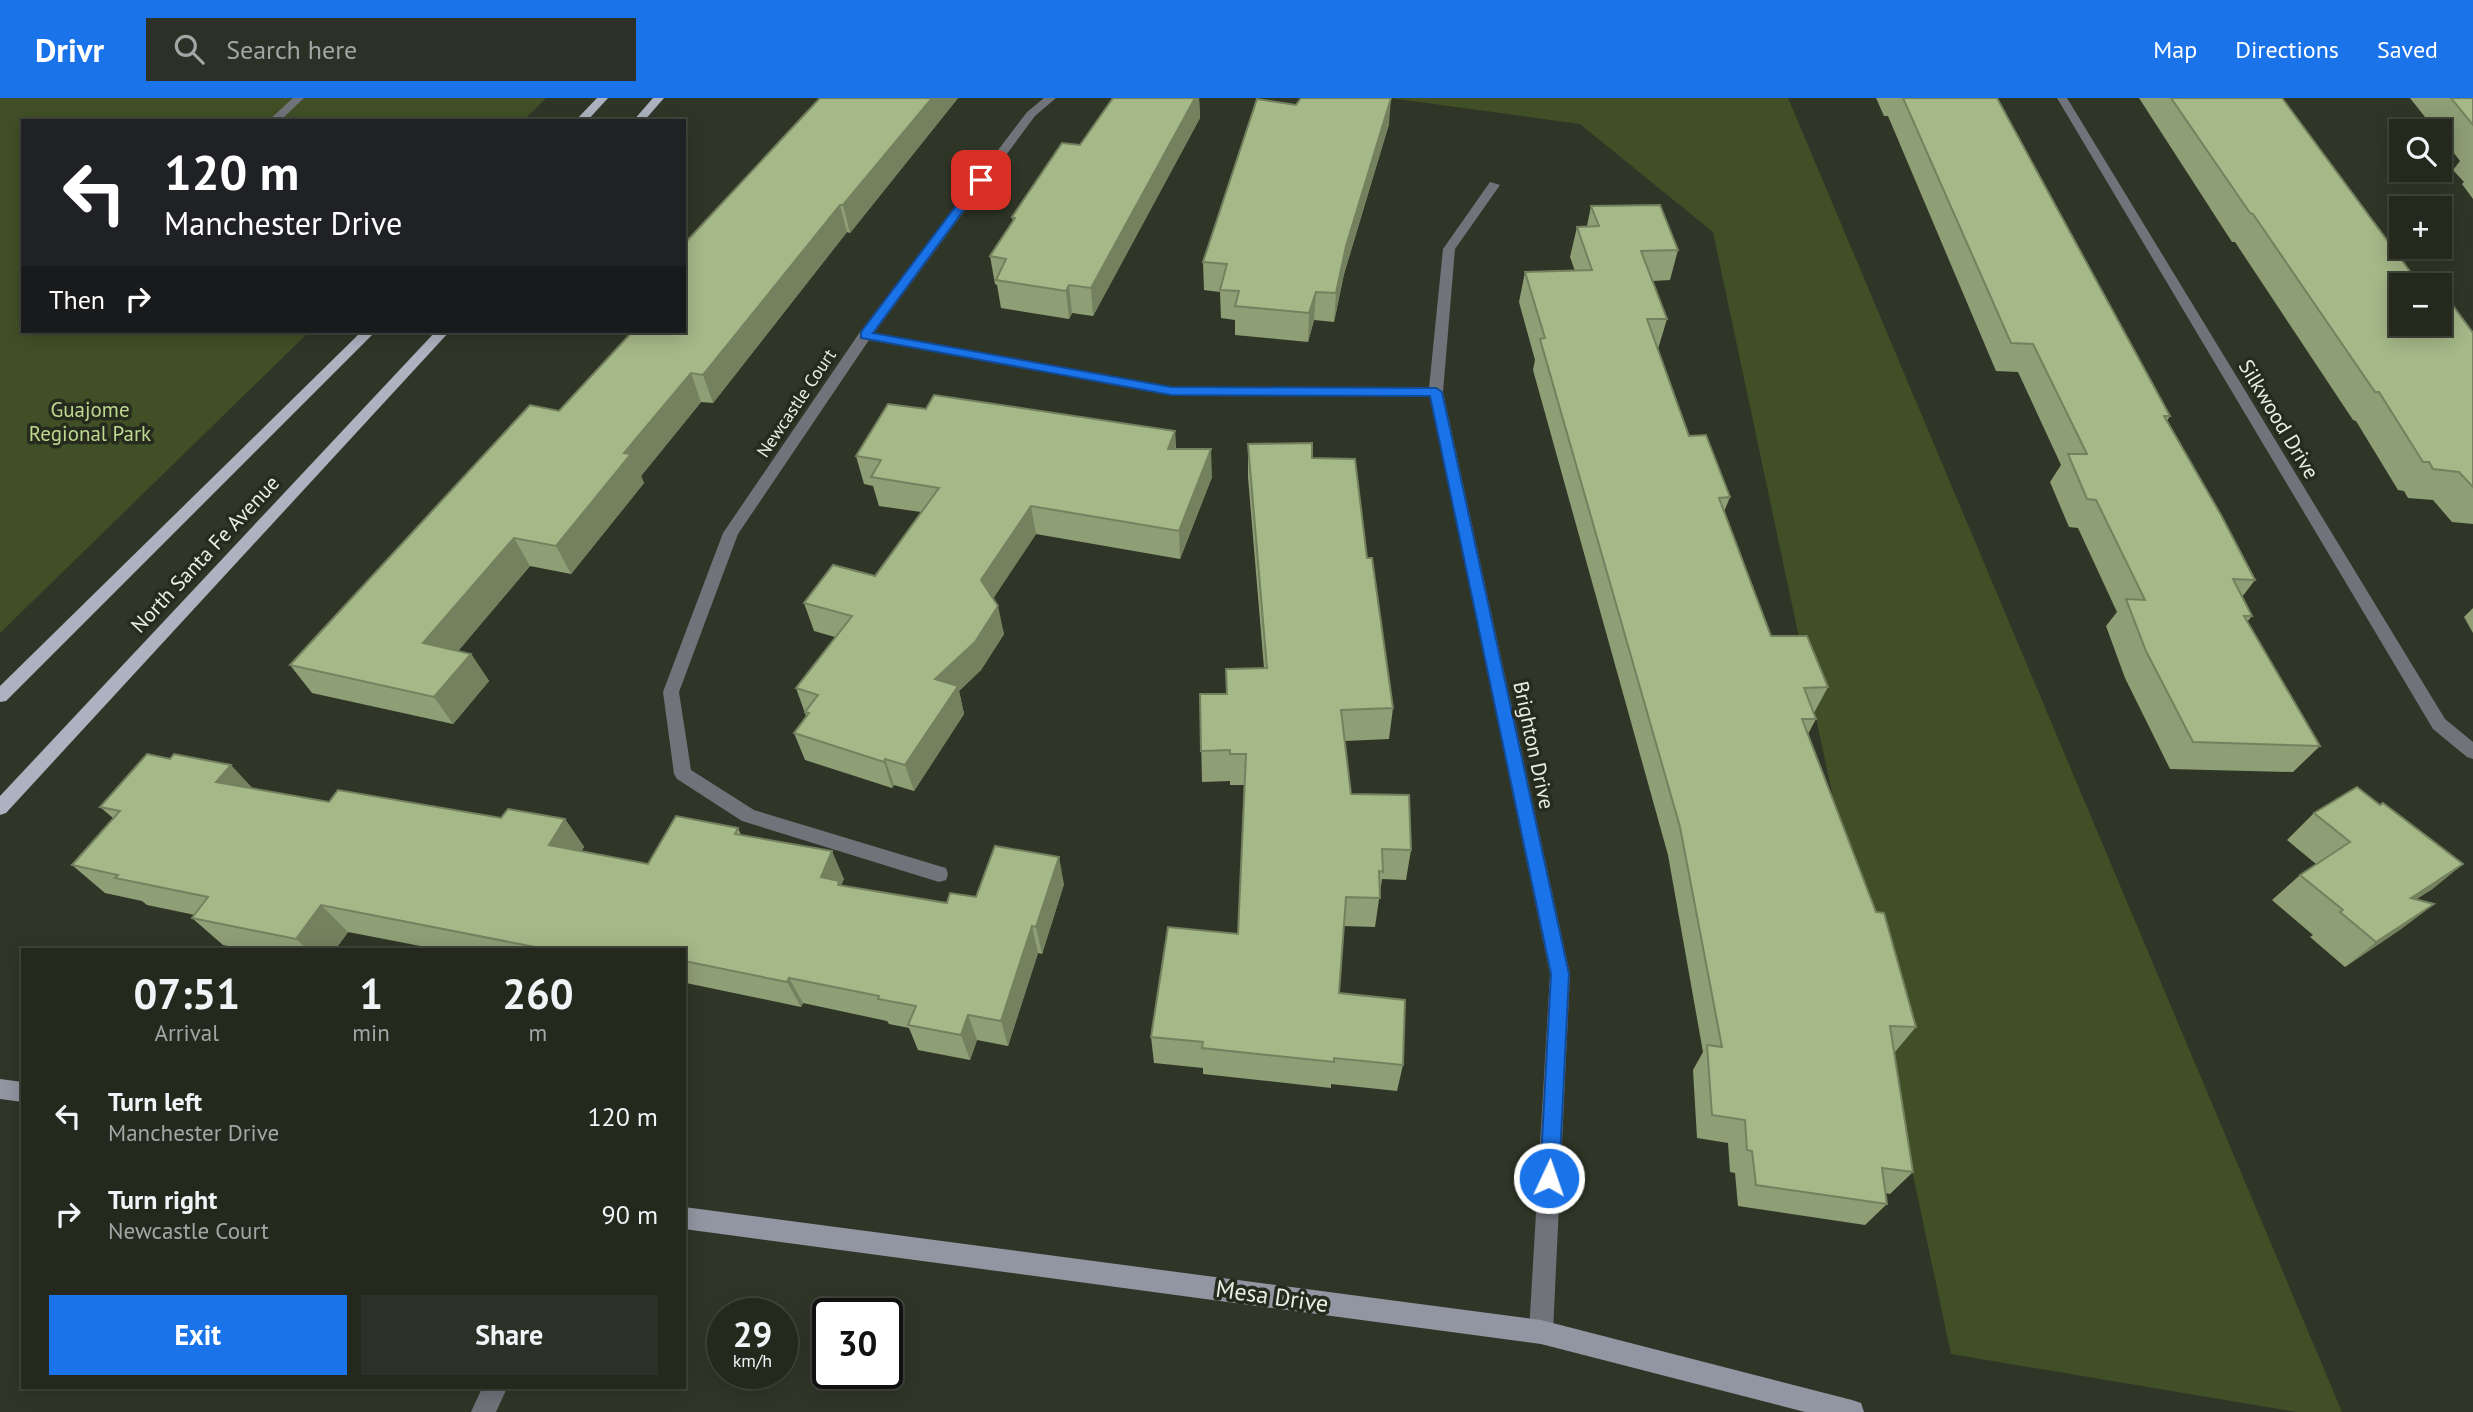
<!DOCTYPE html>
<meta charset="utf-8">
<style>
:root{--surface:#24281d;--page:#2c3026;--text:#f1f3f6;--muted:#a3a6a4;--line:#41443b;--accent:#1a73e8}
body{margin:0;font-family:"PT Sans",sans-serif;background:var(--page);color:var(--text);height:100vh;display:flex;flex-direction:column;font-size:26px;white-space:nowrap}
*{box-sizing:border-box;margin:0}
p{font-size:23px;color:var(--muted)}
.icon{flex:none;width:38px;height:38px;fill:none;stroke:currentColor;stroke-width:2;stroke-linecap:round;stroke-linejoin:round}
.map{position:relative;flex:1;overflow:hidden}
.panel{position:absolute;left:21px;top:850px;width:665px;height:441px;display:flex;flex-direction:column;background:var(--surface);border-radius:0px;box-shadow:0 4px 18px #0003,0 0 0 2px var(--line)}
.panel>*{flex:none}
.banner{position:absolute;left:21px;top:21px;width:665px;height:214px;border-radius:0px;box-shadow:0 4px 18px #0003,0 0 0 2px var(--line);background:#202124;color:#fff;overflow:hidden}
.tools{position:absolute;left:2389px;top:21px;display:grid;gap:14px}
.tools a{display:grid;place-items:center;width:63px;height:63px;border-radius:0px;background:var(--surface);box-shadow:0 4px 18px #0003,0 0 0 2px var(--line);font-size:35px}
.speed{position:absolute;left:707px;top:1200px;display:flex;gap:14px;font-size:35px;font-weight:700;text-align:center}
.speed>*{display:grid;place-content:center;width:91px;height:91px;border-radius:50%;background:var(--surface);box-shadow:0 4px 18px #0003,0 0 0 2px var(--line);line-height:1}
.speed small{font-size:18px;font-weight:400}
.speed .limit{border:4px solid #111;border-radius:10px;background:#fff;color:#111}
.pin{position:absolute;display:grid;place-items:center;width:60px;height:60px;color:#fff;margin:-30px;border-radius:14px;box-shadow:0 4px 10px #0006}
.me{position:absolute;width:77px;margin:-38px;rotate:3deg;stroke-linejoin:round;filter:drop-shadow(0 0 5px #0008)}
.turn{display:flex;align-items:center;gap:24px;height:147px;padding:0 28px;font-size:32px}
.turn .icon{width:91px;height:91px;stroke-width:2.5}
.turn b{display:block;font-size:49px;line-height:60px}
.then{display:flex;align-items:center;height:66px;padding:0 28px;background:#0003;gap:14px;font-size:26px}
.eta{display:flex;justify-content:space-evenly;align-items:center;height:119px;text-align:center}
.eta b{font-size:42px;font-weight:700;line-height:49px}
.cta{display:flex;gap:14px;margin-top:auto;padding:14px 28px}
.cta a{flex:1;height:80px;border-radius:0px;background:var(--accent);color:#fff;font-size:28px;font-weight:700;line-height:80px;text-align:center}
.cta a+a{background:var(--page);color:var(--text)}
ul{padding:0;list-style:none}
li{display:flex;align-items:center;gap:21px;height:98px;padding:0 28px}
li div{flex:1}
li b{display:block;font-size:26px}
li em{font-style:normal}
header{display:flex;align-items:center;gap:42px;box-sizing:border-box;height:98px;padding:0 35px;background:var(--accent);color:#fff}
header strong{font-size:33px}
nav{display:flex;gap:38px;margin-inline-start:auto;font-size:24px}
.search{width:490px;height:63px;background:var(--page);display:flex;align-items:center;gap:18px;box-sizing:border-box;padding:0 24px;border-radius:0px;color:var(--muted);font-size:26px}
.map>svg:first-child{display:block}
</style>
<header>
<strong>Drivr</strong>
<div class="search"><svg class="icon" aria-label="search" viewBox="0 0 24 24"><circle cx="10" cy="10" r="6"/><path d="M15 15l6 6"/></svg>Search here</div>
<nav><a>Map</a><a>Directions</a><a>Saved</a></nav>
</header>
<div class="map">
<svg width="2473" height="1314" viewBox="0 0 2473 1314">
<rect width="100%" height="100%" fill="#303627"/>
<g fill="#414f26">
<polygon points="0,0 546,0 523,23 23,23 23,233 310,233 0,535"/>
<polygon points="1390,0 1788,0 2342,1314 2297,1314 1951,1256 1713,134 1580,26"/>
</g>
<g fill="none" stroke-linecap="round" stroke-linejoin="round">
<g fill="#70737a" fill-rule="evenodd">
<polygon points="293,0 304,0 280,23 268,23"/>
<polygon points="482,1290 507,1290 496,1314 471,1314"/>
</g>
<g fill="#70737a" fill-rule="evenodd">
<polygon points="1044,0 1056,0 1035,18 874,235 1171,289 1429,290 1443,151 1490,84 1500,87 1455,151 1443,294 1570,876 1553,1234 1549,1242 1541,1246 1533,1242 1529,1234 1550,876 1430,298 1171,297 869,242 738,436 679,594 691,672 754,712 939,768 946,770 948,776 946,782 939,784 742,723 677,681 674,676 663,594 723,435 860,234 1027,14"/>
<polygon points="2057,0 2067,0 2445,621 2473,644 2473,661 2467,659 2433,631"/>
</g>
<g fill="#9296a2" fill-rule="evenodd">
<polygon points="0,981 23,984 23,1004 0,1001"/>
<polygon points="684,1109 1541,1222 1852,1302 1861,1305 1864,1314 1805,1314 1541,1246 684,1131"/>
</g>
<g fill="#acb2c0" fill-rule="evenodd">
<polygon points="597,0 608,0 587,23 575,23"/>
<polygon points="653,0 664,0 644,23 633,23"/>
<polygon points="362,233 376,233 6,603 0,604 0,588"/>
<polygon points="436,233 450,233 6,715 0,717 0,698"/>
</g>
</g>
<g fill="#8e9e75">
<polygon points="820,0 958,0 850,135 847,134 713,305 701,304 641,378 644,385 571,476 530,468 458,553 471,556 489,583 453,626 312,595 290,567 559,313 684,233"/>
<polygon points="1113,0 1199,0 1200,20 1093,218 1072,215 1069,221 1001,210 997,187 995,186 990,158 1013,124 1012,119 1080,47"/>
<polygon points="1876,0 1997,0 2170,318 2167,323 2255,482 2242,499 2252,518 2247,524 2320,648 2293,674 2170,671 2125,580 2106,528 2117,514 2078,430 2069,429 2050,384 2061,367 2018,274 1996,273 1888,18 1884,18"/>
<polygon points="2139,0 2282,0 2415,180 2473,235 2473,426 2452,424 2433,402 2408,400 2404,393 2398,392 2356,323 2353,322 2235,144 2232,144"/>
<polygon points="2410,0 2473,0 2473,101 2462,86 2464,84 2453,72 2460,63 2440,37 2440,33 2436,33"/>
<polygon points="1389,26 1344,176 1334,224 1314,222 1308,244 1235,237 1235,222 1221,220 1220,194 1204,192 1203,164"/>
<polygon points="1591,108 1678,152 1670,182 1653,183 1667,221 1658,251 1689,338 1730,399 1724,414 1771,538 1828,589 1814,615 1816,621 1808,636 1916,929 1895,954 1894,954 1913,1074 1890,1096 1885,1095 1887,1106 1865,1127 1738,1108 1735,1075 1730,1074 1728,1045 1697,1040 1693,972 1703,954 1668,757 1533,272 1535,262 1519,204 1525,174 1575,173 1570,159 1577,129 1587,128"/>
<polygon points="926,311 1175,333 1176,351 1212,379 1180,461 1036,436 993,500 1004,536 981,572 959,593 964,616 914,693 894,687 892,690 805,662 794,635 806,618 796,590 835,539 814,533 804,505 875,478 921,414 879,408 873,388 864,386 856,358"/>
<polygon points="1248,346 1312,360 1367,460 1393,610 1389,641 1345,643 1351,696 1411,752 1406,782 1382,781 1375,829 1344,828 1339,895 1403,967 1397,993 1331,986 1331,990 1203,976 1203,970 1154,965 1151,939 1238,836 1244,687 1230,687 1230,683 1202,684 1200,596 1226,596 1226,571 1264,570 1248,379"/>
<polygon points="2473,510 2473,535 2464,519"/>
<polygon points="253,690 329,704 501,720 565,721 584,749 581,753 648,766 738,730 741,737 844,781 841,787 947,805 976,799 1064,786 1042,856 1038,855 1008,948 977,942 970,962 918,952 909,930 889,926 887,923 803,905 801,909 686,885 684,889 684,852 441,852 348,834 335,852 248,852 223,847 192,820 195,817 147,807 142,803 105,795 72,767 113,720 100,709"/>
<polygon points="2314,715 2463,766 2431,792 2416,801 2434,806 2401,831 2345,869 2310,839 2313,837 2272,802 2300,777 2316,766 2287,742"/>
</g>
<g fill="#74815f">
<polygon points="932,0 958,0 850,135 843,107"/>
<polygon points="1195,0 1199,0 1200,20 1093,218 1091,190"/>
<polygon points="1391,0 1389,26 1344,176 1334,224 1336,195 1346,148"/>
<polygon points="840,107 847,134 713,305 703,277"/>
<polygon points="1069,187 1072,215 1069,221 1066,193"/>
<polygon points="1316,194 1314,222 1308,244 1309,215"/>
<polygon points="691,275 701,304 641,378 644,385 571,476 556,448 624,355"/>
<polygon points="1175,333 1176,362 1168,351"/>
<polygon points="1211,351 1212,379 1180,461 1179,433"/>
<polygon points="1031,408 1036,436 987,510 981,482"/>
<polygon points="514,440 530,468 442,572 423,545"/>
<polygon points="998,508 1004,536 981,572 959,593 964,616 914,693 905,667 935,581"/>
<polygon points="471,556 489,583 453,626 434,599"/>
<polygon points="885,661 894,687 892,690 884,664"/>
<polygon points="231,667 258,696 216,684"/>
<polygon points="565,721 584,749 568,774 549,747"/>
<polygon points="832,753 844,781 841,787 851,810 821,779"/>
<polygon points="1059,759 1064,786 1042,856 1036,829"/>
<polygon points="2463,766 2431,792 2379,825 2411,800"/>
<polygon points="2434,806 2401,831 2345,869 2376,844"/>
<polygon points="321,807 348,834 335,852 308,852 296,841"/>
<polygon points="1032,828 1038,855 1008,948 1001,923"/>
<polygon points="789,880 803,905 801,909 787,884"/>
<polygon points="968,917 977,942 970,962 961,937"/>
</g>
<g fill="#a5b888" stroke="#74815f" stroke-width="2">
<polygon points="820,0 932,0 843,107 840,107 703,277 691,275 624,355 631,356 556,448 514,440 423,545 471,556 434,599 290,567 530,307 559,313 633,233 684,233 684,146"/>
<polygon points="1113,0 1195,0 1091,190 1069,187 1066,193 996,182 1006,161 990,158 1015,120 1012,119 1062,45 1080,47"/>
<polygon points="1301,0 1391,0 1346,148 1336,195 1316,194 1309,215 1235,208 1239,193 1220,192 1227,166 1203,164 1257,1 1296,7"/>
<polygon points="1903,0 1997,0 2170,318 2164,318 2221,417 2255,482 2233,481 2252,518 2244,518 2320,648 2193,644 2146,553 2126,501 2145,502 2096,402 2087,401 2068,356 2087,356 2033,246 2011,245"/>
<polygon points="2171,0 2282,0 2415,180 2433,181 2438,187 2401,187 2401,226 2440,226 2440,190 2473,235 2473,389 2459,374 2433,371 2429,364 2423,364 2379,294 2375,294 2253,116 2250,115"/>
<polygon points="2451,0 2473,0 2473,27"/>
<polygon points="1660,107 1678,152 1641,153 1667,221 1647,221 1689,338 1706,337 1730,399 1719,400 1771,538 1807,538 1828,589 1804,590 1816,621 1802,621 1876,814 1884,815 1916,929 1890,928 1913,1074 1882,1070 1887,1106 1756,1087 1752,1053 1747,1052 1745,1022 1712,1017 1707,947 1722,949 1680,729 1540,241 1545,240 1525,174 1592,172 1577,129 1599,128 1591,108"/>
<polygon points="934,297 1175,333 1168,351 1211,351 1179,433 1031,408 981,482 998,508 975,544 935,581 958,588 905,667 885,661 884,664 794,635 809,615 805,614 818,597 796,590 852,518 804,505 833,467 875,478 939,390 871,379 881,362 856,358 888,306 926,311"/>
<polygon points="1312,345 1312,360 1355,361 1367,460 1372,460 1393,610 1341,612 1351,696 1409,697 1411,752 1382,751 1383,774 1379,773 1380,800 1346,799 1339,895 1405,902 1403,967 1334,960 1334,964 1202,950 1203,944 1151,939 1168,829 1238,836 1246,656 1230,656 1230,652 1201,653 1200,596 1227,596 1226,571 1267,570 1248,346"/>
<polygon points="147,656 170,661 174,656 231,667 216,684 329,704 338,692 501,720 508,711 565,721 549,747 648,766 676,718 738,730 735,736 832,753 821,779 839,783 838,787 947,805 950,795 976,799 995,748 1059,759 1036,829 1032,828 1001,923 968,917 961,937 908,927 916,908 878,901 879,898 789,880 787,884 684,863 684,852 539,852 540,850 321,807 296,841 192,820 208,799 115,780 118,777 72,767 120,713 100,709"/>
<polygon points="2357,689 2380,707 2383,705 2463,766 2411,800 2434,806 2376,844 2340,814 2343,812 2300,777 2350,744 2314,715"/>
</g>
<polygon fill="#1a73e8" stroke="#114b97" stroke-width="2" points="981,79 986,82 873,235 1171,289 1436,290 1442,294 1569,876 1559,1080 1556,1087 1549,1090 1542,1087 1540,1080 1551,876 1430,298 1171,297 861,240 861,234 977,80"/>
<g text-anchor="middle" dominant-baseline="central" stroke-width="7" stroke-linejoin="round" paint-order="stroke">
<g font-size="18" fill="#eaeee4" stroke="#262b1e">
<text transform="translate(796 305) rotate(-56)">Newcastle Court</text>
</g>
<g font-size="21" fill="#bdd890" stroke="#262b1e">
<text x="90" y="311">Guajome<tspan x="90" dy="24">Regional Park</tspan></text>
</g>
<g font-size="21" fill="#eaeee4" stroke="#262b1e">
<text transform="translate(2279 321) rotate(59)">Silkwood Drive</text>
<text transform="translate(205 456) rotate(-47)">North Santa Fe Avenue</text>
<text transform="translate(1534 647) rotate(78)">Brighton Drive</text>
</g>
<g font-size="24" fill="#eaeee4" stroke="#262b1e">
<text transform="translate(1272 1198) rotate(8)">Mesa Drive</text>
</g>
</g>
</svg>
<div class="tools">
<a><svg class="icon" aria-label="search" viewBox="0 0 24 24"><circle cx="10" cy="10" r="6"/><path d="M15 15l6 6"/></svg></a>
<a>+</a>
<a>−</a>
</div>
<div class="speed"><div>29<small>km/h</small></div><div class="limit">30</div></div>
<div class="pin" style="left:981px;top:82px;background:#d93025"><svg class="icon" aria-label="arrive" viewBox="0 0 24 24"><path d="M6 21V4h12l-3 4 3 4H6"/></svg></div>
<svg class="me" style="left:1549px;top:1080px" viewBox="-20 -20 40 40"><circle r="17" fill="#1a73e8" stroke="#fff" stroke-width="3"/><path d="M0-11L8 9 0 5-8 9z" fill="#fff"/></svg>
<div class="banner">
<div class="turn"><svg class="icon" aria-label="left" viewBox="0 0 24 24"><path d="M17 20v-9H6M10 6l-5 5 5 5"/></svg><div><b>120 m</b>Manchester Drive</div></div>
<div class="then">Then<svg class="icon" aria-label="right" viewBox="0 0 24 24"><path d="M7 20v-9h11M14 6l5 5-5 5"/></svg></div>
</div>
<section class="panel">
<div class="eta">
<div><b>07:51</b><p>Arrival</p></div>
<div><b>1</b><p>min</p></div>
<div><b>260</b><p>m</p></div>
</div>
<ul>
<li><svg class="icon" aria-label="left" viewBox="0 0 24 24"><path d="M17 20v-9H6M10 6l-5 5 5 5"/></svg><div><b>Turn left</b><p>Manchester Drive</p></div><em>120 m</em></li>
<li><svg class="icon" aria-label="right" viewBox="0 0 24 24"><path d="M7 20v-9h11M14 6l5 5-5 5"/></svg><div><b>Turn right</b><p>Newcastle Court</p></div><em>90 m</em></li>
</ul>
<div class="cta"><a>Exit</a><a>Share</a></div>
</section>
</div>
